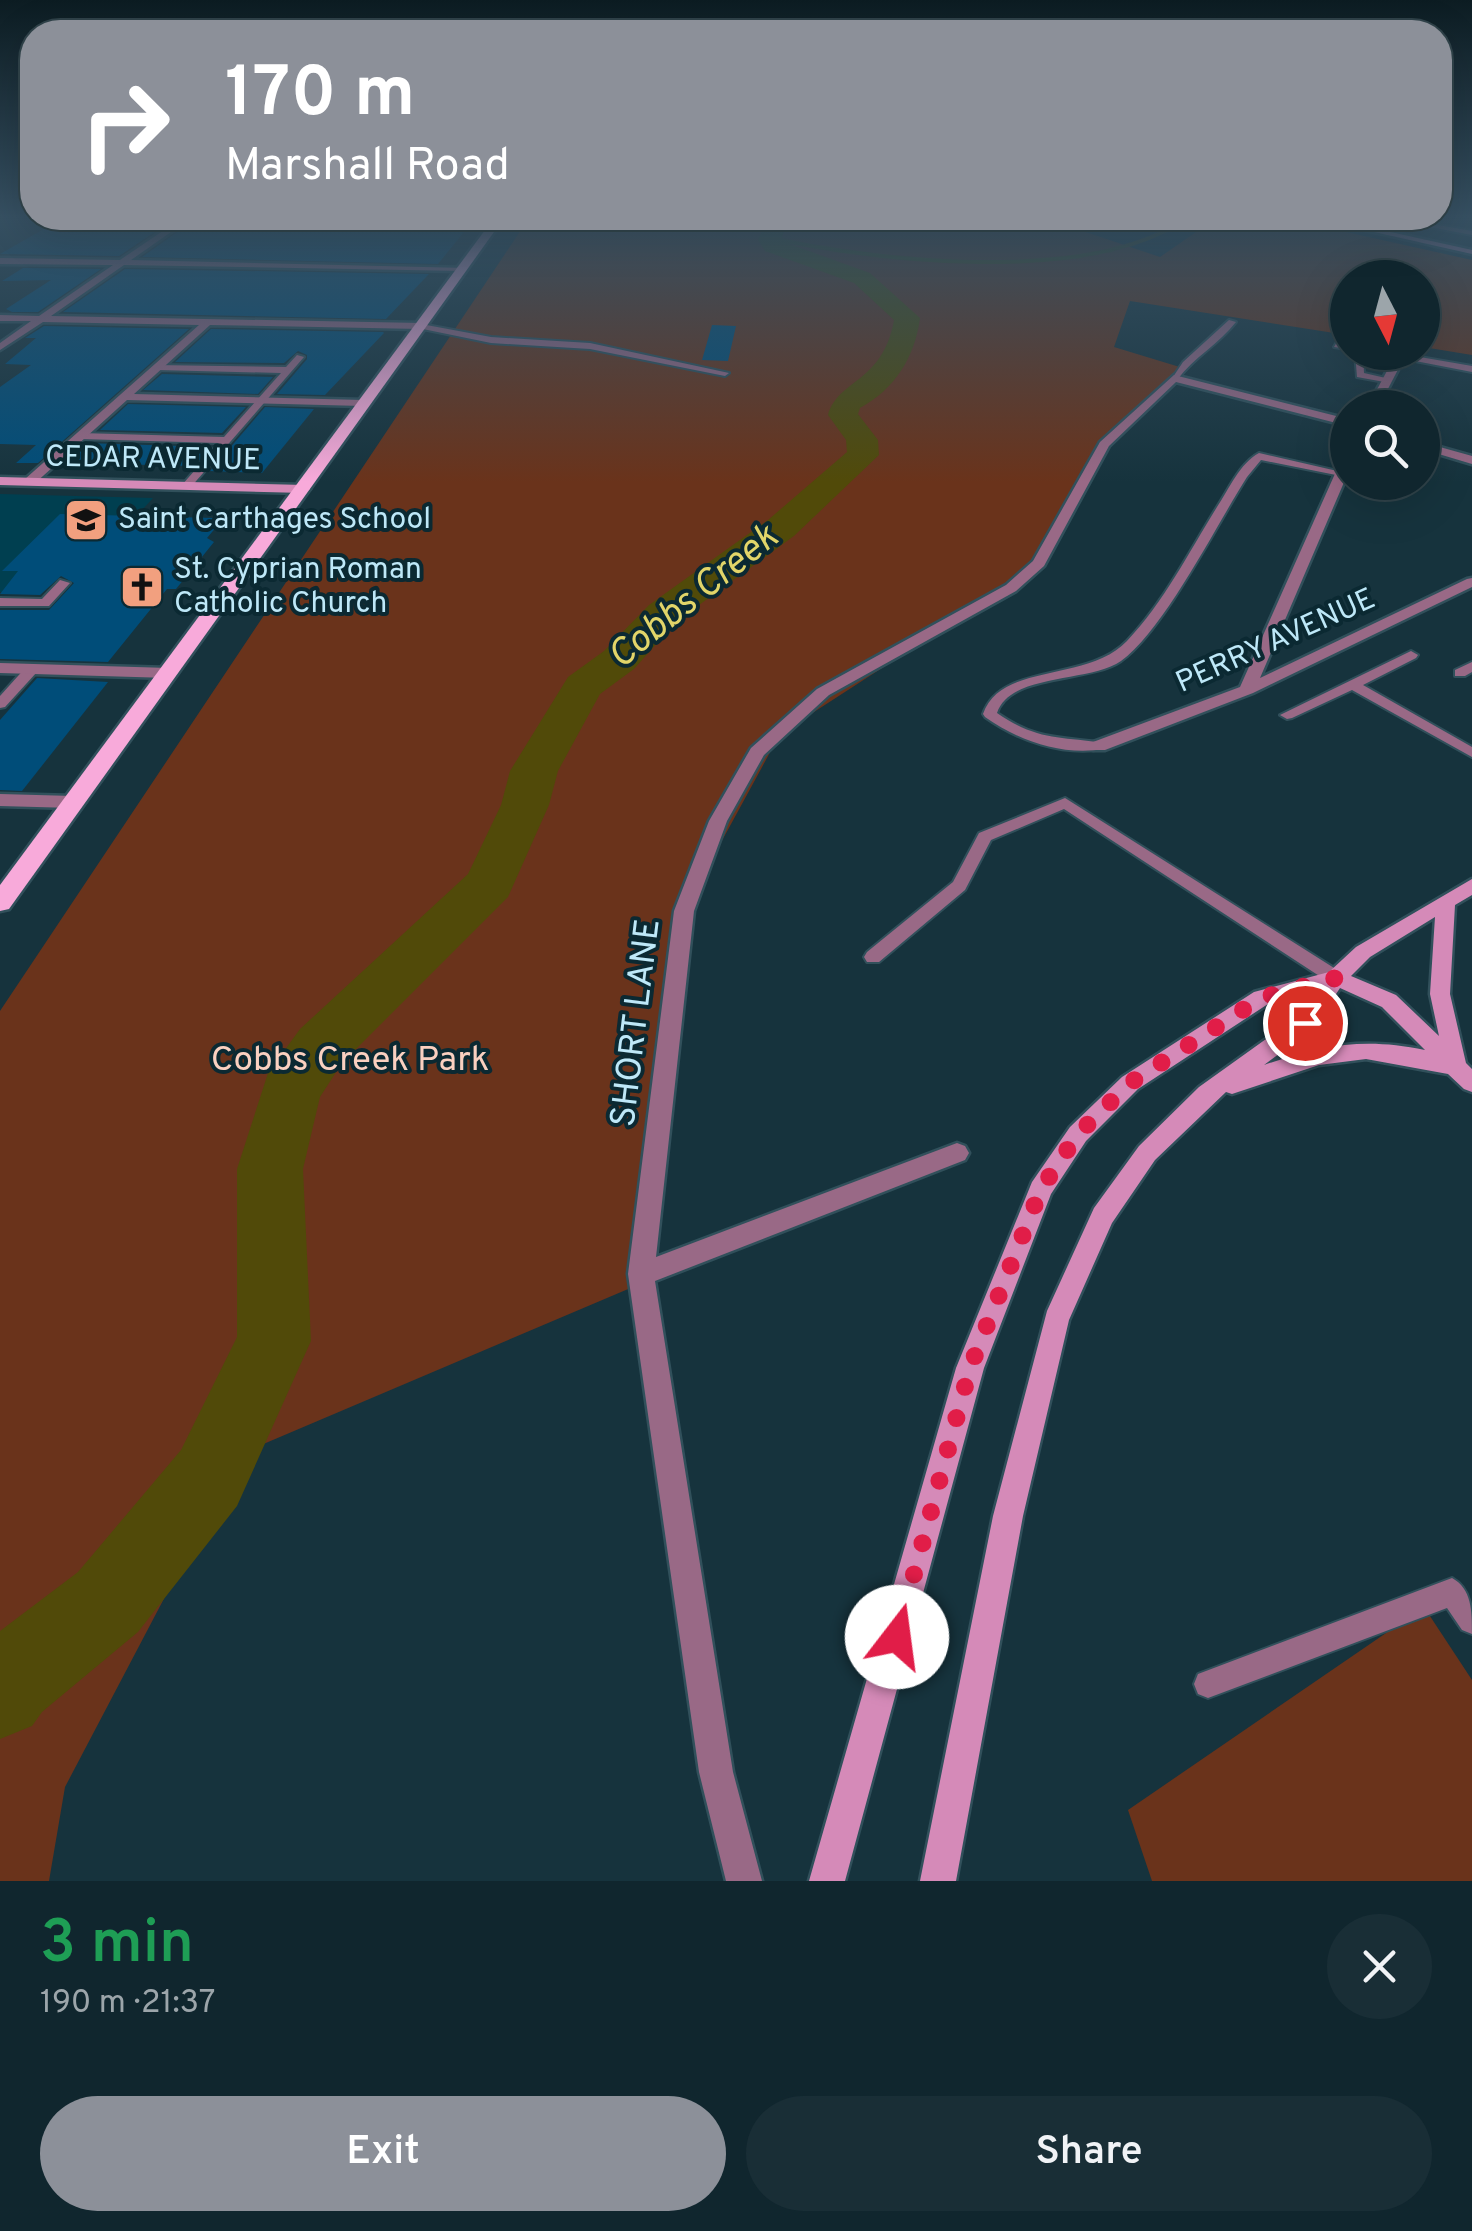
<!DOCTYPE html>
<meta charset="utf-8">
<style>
:root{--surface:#10262e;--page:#192e36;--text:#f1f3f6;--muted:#9ca5aa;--line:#30434a;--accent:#8c9099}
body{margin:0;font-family:Overpass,sans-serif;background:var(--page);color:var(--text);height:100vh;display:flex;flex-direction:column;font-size:38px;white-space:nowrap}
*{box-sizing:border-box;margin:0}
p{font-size:32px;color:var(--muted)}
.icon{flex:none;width:55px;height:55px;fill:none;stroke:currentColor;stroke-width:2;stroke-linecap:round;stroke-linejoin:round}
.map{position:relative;height:1881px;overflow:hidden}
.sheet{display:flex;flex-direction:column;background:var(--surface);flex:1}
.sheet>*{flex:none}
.top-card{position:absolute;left:20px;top:20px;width:1432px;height:210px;border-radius:40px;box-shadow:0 10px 40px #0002,0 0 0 2px var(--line);background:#8c9099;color:#fff;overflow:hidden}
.needle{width:65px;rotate:174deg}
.buttons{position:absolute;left:1330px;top:260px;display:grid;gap:20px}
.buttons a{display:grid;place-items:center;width:110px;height:110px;border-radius:50%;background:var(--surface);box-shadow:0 10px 40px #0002,0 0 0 2px var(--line);font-size:50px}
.pin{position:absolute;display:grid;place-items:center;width:85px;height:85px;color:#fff;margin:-42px;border:5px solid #fff;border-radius:50%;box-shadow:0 2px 10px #0007}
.me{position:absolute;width:110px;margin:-55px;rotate:15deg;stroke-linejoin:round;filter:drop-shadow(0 0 8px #0008)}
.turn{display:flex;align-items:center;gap:35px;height:210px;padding:0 40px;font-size:45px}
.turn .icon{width:130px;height:130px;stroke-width:2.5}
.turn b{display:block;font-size:70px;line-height:85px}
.round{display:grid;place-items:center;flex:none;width:105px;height:105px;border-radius:52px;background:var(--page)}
.summary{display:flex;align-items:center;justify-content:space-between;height:170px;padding:0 40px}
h1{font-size:60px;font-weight:600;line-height:75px;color:#1e9e55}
.button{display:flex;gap:20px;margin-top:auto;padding:20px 40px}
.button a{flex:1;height:115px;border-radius:60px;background:var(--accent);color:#fff;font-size:40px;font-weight:600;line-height:115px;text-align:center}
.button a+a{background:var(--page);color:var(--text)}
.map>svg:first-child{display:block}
</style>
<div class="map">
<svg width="1472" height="1881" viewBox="0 0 1472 1881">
<rect width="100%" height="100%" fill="#16333d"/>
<polygon fill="#003f50" points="0,494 153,498 83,575 55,574 37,593 0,592"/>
<g fill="#6a331b">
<polygon points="529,218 1044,218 1160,257 1212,221 1283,218 1472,260 1472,355 1423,347 1422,278 1348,278 1347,335 1130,301 1114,347 1183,368 1092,465 1021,578 780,734 694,892 640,1284 240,1454 65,1787 49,1881 0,1881 0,1011"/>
<polygon points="1424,1607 1472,1680 1472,1881 1152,1881 1128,1810"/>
</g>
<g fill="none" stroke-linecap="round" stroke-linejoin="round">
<path stroke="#514a09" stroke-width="4" d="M770,238c110,23 293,43 395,-7"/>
<path fill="#514a09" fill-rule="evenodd" d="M767,218h21l-7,23 89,32 50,45c-5,39 -25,71 -60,90l-2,6 20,26 1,15 -85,81 -117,85 -43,48 -34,25 -42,77 -9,34 -41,92 -166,166 -22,34 -17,72 8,172 -74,165 -99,126 -96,80 -10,14 -32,13v-108l78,-59 103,-122 56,-113v-168l31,-96 32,-44 168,-155 33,-69 9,-34 58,-94 36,-26 45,-46 119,-85 79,-68 -1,-12 -18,-25c10,-36 55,-32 66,-95l-40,-37 -89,-32 -7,-11z"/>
</g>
<g fill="#004d79">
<polygon points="58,221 159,222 168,223 119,256 0,254"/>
<polygon points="190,223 277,224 468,227 438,264 142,257"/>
<polygon points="23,268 101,269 38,312 12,312 6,309 51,280 2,281"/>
<polygon points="125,269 429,274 386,319 63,312"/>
<polygon points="712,325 736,326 728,361 702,360"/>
<polygon points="44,326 189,329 38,463 16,463 36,445 0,444 0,387 31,365 5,364 36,338 25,338"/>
<polygon points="211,329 383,332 384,333 325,395 277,394 307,359 307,355 298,351 284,363 175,362"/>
<polygon points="162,374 273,377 258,394 143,390"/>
<polygon points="128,404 246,407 222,433 100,430"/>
<polygon points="265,407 314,409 262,473 210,471"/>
<polygon points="85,443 211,447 194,466 63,463"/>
<polygon points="60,514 214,518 223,519 207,538 214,542 176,589 167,589 108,662 0,659 0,610 49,610 74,583 61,576 40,595 0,594 18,571 2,571"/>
<polygon points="37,678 108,682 22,791 0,790 0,720"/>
</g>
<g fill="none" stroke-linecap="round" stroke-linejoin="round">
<g stroke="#31505b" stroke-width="4">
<g id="lane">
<polygon points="1033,218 1043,218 1058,224 1055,226"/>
<polygon points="1143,218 1154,218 1117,230 1114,228"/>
<polygon points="1382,218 1398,218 1472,231 1472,235"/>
<path d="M1229,320l7,2c-17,22 -42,35 -59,58h-6l12,-18z"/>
<polygon points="421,324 491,337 590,343 729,373 725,376 590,349 491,343 418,328"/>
<polygon points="1337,342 1348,344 1348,349 1334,347"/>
<polygon points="1355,352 1363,352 1364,373 1390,379 1390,383 1357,377"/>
<polygon points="1369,352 1391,352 1472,366 1472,372"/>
<polygon points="297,355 304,357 190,488 181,486 219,443 80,439 75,436 80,433 224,437 281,373 157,370 154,365 286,367"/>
<path d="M1259,453l87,20 -5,3 -80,-16 -14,17c-30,47 -83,153 -126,184 -32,22 -111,12 -124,52 41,28 62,23 107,30v6c-42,7 -85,-8 -119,-32l-2,-3c18,-52 104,-31 144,-73 37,-39 62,-89 90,-134 12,-18 23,-44 42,-54z"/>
<polygon points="60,580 70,583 49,606 0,606 0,598 42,599"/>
<polygon points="1411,651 1418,655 1416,658 1363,685 1472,747 1472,757 1352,690 1292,718 1287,719 1280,715"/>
<polygon points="1472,662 1472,672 1465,676 1455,676 1455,670"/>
<polygon points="32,665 39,669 37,672 5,707 0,708 0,696 27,666"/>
<polygon points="1065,798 1342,973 1345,978 1342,983 1330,983 1064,809 991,840 965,890 879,962 867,962 864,957 867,952 953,882 979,833"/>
<path d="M1452,1578c20,11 20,33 20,56l-10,-4 -15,-22 -239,90 -10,-4 -4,-10 4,-10z"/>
</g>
</g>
<g stroke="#31505b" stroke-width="5">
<g id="street">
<polygon points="182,218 191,218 131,260 466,268 462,271 124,265 51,316 421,323 426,326 421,329 210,325 134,394 363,400 368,403 363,406 127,400 33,485 25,485 25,479 199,325 43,322 0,350 0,343 31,321 0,321 0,315 39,316 113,265 0,264 0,258 120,260"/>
<polygon points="255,218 500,222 496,224"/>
<polygon points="1064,218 1076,218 1055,226 1051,224"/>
<polygon points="1333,218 1347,218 1328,224 1324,222"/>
<polygon points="1395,356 1404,358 1378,408 1367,408"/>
<polygon points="1174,375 1348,419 1348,426 1176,382 1109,446 1044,566 1016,591 829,695 764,755 727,821 694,911 656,1257 957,1143 965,1146 969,1153 965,1160 655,1281 733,1772 762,1881 726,1881 699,1772 628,1274 674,911 709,821 751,748 817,689 1006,585 1033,561 1100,442"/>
<polygon points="1422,442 1472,456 1472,464 1422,449"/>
<polygon points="1348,455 1348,473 1260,678 1467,579 1472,578 1472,587 1253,693 1105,750 1093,750 1093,742 1240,687 1342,458"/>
<polygon points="0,663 169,668 177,673 169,678 0,673"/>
<polygon points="0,794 73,796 82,802 73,808 0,806"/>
</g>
</g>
<g stroke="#31505b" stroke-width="5">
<g id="secondary">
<polygon points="1312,218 1327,218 1472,250 1472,254"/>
<polygon points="0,477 304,485 310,489 304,493 0,485"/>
<path d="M1472,879v16l-17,10 -5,89 16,69 6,6v23l-8,-3 -16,-15 -82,-15 -47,6 -87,29 -6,-2 -71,68 -43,63 -43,97 -46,196 -67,365h-36l73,-365 54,-205 47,-103 45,-62 60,-59 98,-70 19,-26 -48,13 -130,85 -52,52 -35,53 -67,174 -139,513h-36l147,-513 76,-186 38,-55 52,-50 132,-85 75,-20 27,-25zM1435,917l-5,77 9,42 -43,-41 -45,-19 19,-19zM1340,988l42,19 43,43c-61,-13 -103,-5 -161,15l49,-36z"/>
</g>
</g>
<g stroke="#31505b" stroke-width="5">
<polygon id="primary" points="494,218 504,218 9,909 0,911 0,885"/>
</g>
<use href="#lane" fill="#996986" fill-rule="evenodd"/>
<use href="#street" fill="#996986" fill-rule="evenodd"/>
<use href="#secondary" fill="#d58ab8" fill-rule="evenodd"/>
<use href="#primary" fill="#f8aada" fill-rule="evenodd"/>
</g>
<linearGradient id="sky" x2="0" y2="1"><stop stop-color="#0c1c22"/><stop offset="0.45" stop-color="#365062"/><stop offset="1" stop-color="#365062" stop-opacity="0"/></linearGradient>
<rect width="1472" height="482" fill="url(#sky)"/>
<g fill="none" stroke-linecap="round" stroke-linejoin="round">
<polyline stroke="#e11d48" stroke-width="18" stroke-dasharray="0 32.4" points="897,1637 970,1368 1041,1189 1078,1134 1130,1083 1261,998 1336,978 1305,1023"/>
</g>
<defs>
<g id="school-square" transform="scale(2.25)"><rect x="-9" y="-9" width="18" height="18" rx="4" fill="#f2a07f" stroke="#0b2932"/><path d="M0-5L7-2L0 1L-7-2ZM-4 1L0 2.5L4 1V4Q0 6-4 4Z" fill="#111"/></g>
<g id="church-square" transform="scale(2.25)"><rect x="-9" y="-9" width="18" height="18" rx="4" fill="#f2a07f" stroke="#0b2932"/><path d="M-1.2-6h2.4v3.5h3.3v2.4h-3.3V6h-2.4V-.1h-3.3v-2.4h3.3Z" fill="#111"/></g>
</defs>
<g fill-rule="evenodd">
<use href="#school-square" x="86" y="520"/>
<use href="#church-square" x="142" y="587"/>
</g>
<g text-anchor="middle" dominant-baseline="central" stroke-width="8" stroke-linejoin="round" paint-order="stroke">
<g font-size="30" fill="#bee8f8" stroke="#0b2932">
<text transform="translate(153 460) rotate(1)">CEDAR AVENUE</text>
<text transform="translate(1276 642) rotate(-24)">PERRY AVENUE</text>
</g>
<g font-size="30" fill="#bee8f8" stroke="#0b2932" text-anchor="start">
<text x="118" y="520">Saint Carthages School</text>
<text x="174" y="570">St. Cyprian Roman<tspan x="174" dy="34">Catholic Church</tspan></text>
</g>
<g font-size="35" fill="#bee8f8" stroke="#0b2932">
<text transform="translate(637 1023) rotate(-83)">SHORT LANE</text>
</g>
<g font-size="35" fill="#fad0c0" stroke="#0b2932">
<text x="350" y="1061">Cobbs Creek Park</text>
</g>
<g font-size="38" font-style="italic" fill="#e2d569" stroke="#0b2932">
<text transform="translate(694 598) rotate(-39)">Cobbs Creek</text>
</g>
</g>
</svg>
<div class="buttons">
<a><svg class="needle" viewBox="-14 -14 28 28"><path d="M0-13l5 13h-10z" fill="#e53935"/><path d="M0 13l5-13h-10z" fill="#9ca5aa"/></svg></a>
<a><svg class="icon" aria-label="search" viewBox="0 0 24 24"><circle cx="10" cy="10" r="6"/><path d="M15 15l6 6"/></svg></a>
</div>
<div class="pin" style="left:1305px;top:1023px;background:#d93025"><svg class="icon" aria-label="arrive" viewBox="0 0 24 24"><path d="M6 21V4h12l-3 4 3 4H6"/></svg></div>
<svg class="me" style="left:897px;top:1637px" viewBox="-20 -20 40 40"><circle r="19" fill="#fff"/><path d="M0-13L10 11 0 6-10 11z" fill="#e11d48"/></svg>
<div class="top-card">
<div class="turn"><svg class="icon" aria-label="right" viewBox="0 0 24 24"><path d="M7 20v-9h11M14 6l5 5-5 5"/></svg><div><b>170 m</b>Marshall Road</div></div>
</div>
</div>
<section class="sheet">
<div class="summary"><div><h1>3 min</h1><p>190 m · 21:37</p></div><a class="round"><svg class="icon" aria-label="close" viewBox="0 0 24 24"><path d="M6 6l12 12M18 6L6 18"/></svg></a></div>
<div class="button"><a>Exit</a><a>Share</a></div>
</section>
